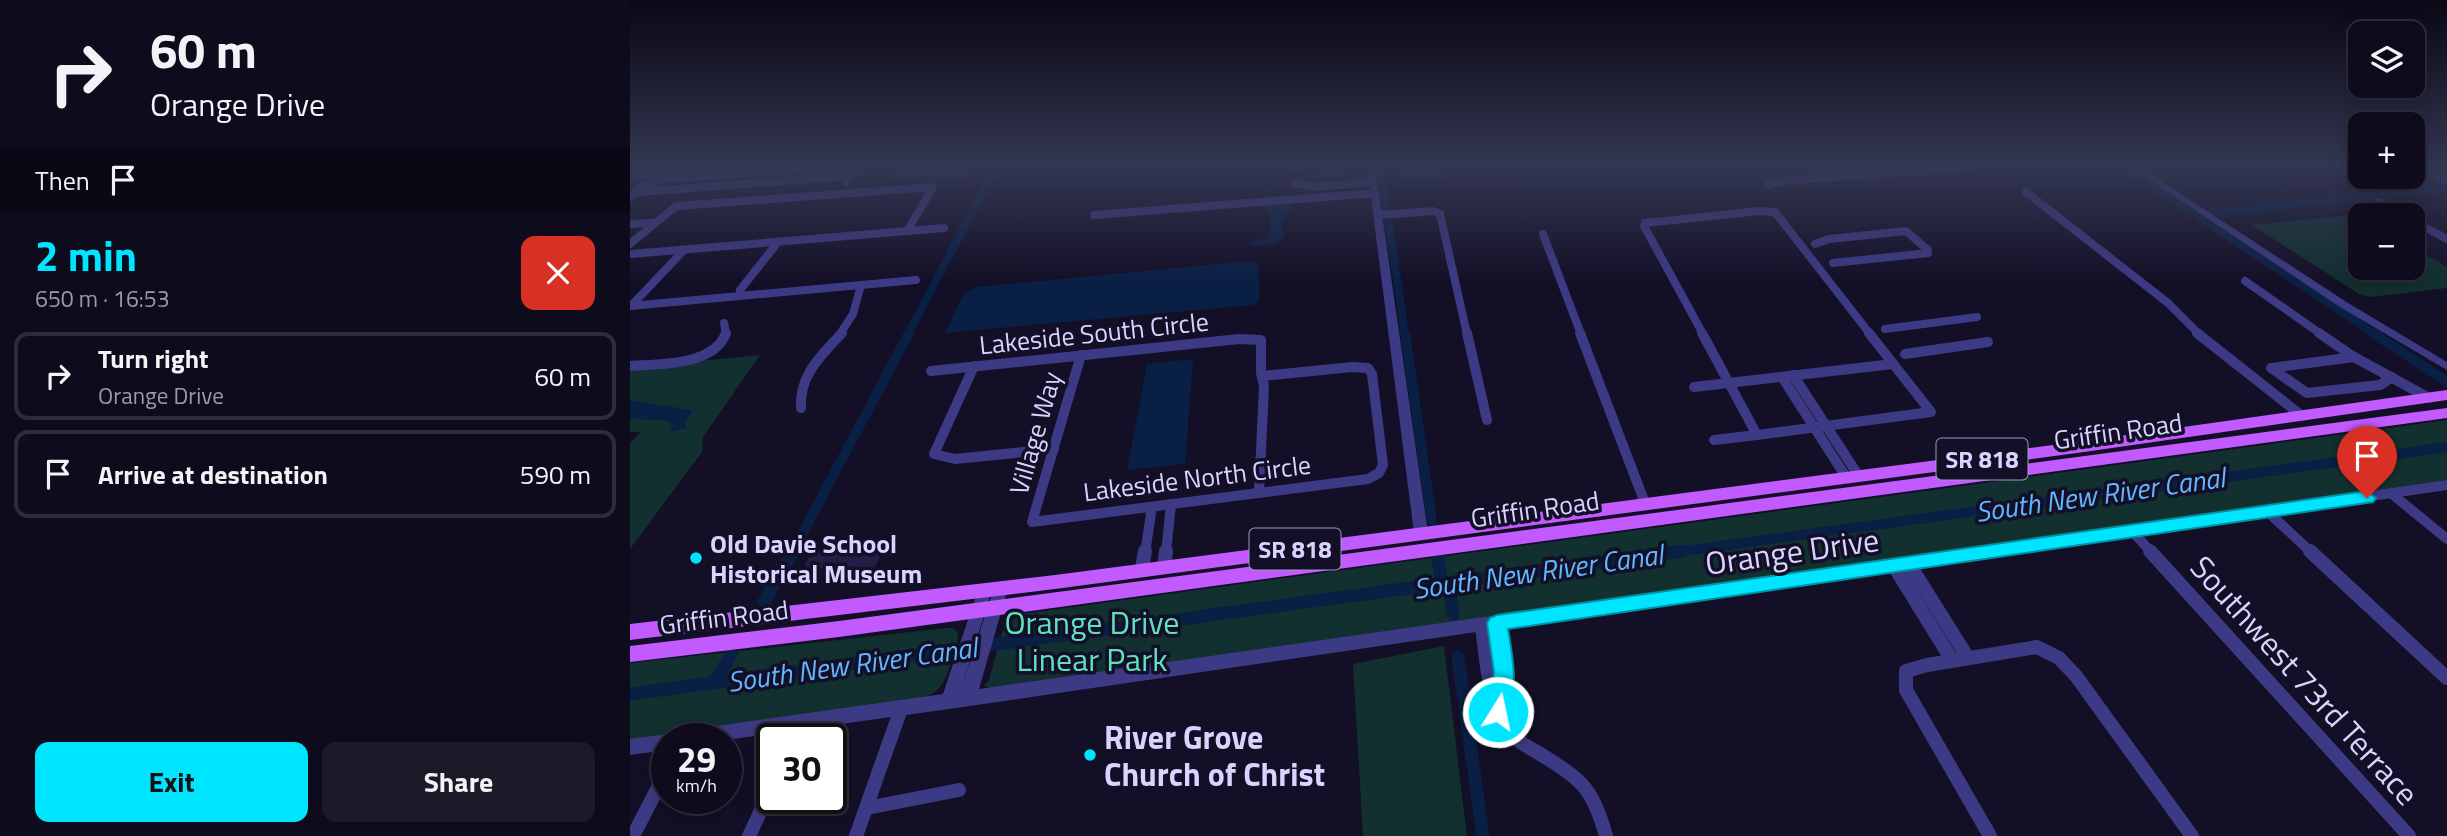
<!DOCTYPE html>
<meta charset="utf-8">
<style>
:root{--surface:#0e0b1c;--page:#1c1929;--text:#f1f3f6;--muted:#9b9ba3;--line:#2e2b3b;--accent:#00e5ff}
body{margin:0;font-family:"Titillium Web",sans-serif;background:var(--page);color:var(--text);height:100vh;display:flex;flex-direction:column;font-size:26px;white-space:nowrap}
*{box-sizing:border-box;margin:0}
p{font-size:23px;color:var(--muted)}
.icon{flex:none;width:38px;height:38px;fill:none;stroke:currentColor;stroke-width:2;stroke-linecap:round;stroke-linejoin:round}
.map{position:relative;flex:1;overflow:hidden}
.side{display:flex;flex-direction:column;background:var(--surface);width:630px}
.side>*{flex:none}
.top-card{background:#0e0b1c;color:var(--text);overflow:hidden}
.fabs{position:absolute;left:1718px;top:21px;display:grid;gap:14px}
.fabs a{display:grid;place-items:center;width:77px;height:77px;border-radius:14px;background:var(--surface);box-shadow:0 4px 18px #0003,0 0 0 2px var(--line);font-size:35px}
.speed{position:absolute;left:21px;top:723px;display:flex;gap:14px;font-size:35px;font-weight:700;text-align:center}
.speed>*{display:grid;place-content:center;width:91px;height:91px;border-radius:50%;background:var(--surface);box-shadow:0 4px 18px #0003,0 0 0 2px var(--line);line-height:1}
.speed small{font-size:18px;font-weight:400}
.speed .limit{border:4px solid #111;border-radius:10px;background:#fff;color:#111}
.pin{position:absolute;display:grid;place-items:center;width:60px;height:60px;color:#fff;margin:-72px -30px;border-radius:50% 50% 50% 0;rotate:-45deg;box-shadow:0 0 7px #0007}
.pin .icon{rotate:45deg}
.me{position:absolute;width:77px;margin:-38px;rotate:10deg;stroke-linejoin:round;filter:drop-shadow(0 0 5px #0008)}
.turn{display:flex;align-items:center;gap:24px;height:147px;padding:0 35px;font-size:32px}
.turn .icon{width:91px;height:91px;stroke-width:2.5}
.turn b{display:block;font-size:49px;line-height:60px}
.then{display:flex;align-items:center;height:66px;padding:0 35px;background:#0003;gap:14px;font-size:26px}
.round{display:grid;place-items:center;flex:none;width:74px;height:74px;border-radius:14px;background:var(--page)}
.headline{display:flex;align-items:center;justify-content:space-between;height:119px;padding:0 35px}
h1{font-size:42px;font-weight:700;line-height:52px;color:var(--accent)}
.button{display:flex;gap:14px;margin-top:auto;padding:14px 35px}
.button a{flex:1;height:80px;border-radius:14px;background:var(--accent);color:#111;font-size:28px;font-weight:700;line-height:80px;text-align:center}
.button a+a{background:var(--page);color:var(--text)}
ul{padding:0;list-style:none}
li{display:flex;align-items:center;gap:21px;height:88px;margin:0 14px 10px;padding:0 21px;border:4px solid var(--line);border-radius:14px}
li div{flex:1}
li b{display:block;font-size:26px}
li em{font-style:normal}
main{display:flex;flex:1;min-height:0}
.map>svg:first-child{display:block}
</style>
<main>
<section class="side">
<div class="top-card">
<div class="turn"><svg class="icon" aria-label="right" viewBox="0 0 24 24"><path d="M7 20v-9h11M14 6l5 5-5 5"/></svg><div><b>60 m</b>Orange Drive</div></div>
<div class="then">Then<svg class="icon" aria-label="arrive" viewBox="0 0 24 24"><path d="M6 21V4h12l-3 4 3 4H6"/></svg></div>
</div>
<div class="headline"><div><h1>2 min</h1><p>650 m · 16:53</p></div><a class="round" style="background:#d93025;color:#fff"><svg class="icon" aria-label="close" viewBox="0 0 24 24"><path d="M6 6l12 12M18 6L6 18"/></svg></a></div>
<ul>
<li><svg class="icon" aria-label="right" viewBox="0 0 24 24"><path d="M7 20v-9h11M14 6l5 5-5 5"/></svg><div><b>Turn right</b><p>Orange Drive</p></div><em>60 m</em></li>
<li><svg class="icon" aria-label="arrive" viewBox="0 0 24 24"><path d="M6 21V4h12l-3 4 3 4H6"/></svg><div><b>Arrive at destination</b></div><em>590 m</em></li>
</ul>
<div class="button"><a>Exit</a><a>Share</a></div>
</section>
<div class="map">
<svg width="1817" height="836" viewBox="0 0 1817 836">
<rect width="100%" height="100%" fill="#130f26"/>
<g fill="#12302f">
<polygon points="1720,215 1731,218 1731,268 1783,268 1783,247 1817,267 1817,288 1741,297 1729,294 1622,225"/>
<polygon points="130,355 73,437 72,452 0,549 0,444 10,432 0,432 0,368"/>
<polygon points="1817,420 1817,480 362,690 354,685 359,680 374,625 391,614"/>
<path d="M316,628h7l5,5c0,9 -3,18 -6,27 -11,34 -16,35 -50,43l-272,39v-79z"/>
<polygon points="814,646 837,836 733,836 723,664"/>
</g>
<g fill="#0a1f44">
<polygon points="271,166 343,166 337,176 259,182"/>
<path d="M653,166h62l3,3 -1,5c-10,5 -20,7 -31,2l2,-6 -43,4 -3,-4z"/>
<polygon points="789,166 811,166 814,174 808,182 770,177 771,172"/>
<polygon points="660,204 662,205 652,222 654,238 643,244 621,246 622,241 637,238 641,218 637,215 633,205"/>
<polygon points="619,261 629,264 629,301 623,305 315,333 334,293 347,287"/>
<polygon points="563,359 555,464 497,470 517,364"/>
<polygon points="0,400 61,410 62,413 55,421 56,428 41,432 42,424 35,420 0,419"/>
</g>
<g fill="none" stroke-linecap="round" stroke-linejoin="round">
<g stroke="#0a1f44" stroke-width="8">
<polyline points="1493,166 1745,334"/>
<polyline points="752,173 757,212"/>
<polyline points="1578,213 1817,188"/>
<polyline points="758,217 775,334"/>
<polyline points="278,334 366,166"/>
</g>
<g stroke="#0a1f44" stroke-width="10">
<polyline points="775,333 802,521"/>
<polyline points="1743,333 1817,382"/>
<polyline points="162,553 279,333"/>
<polyline points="1039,553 1817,447"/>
</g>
<g stroke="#0a1f44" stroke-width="13">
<polyline points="808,558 812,584"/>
<polyline points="819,583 823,614"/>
<polyline points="134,602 163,551"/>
<polyline points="828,657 853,836"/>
<polyline points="84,683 101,655"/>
<polyline points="0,694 1052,551"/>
</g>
</g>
<polygon fill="#241b47" points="232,537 226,549 255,546 244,569 231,570 233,567 207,570 209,567 182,570 178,579 167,581 179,557 187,556 194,543"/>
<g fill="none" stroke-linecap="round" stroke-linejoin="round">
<g stroke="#3d3a85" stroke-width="8">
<polyline points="1786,166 1817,181"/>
<polyline points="0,174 23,174 34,179"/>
<polyline points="216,182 229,166"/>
<polyline points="665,183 684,187 743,182"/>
<polyline points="1138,185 1151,181 1347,166"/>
<polyline points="9,192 220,176"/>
<polyline points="1396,192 1538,303 1569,334"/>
<polyline points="0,197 14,185 34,179 219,166"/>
<polyline points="1749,202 1773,215"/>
<polyline points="464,215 745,193"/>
<polyline points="748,215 803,211 810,214 837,334"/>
<polyline points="1783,221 1817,239"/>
<polyline points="0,224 24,223"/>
<polyline points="913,234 951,334"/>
<polyline points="0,244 46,206 303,187 277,231"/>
<polyline points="1185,244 1199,239 1276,231 1298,250 1298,253 1203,263"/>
<polyline points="0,254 314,228"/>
<polyline points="1615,281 1691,334"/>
<polyline points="110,290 148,242"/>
<polyline points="2,305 54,250"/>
<polyline points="0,306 286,280"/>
<polyline points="94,323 96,334"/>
<polyline points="1255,329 1347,317"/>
<polyline points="210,334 223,314 231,285"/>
<polyline points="1073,334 1014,226 1015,223 1129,211 1145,212 1240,334"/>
</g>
<g stroke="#3d3a85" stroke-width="10">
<polyline points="837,333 857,420"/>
<polyline points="950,333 1015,503"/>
<polyline points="1072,333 1127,435"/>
<polyline points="1567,333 1672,416"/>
<polyline points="1689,333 1724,357 1799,398"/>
<polyline points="1275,354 1358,342"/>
<polyline points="451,355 402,522 738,479 749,473 753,465 742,374 738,368 722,367 632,376"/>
<polyline points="1724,357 1641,368 1677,393 1750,385 1762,377"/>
<path d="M0,366c29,-2 84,0 96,-33"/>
<polyline points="344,366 304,454 325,459 424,449"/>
<polyline points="301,371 609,339 631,340 631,373 634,386 629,493"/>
<polyline points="1163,375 1228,475"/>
<polyline points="1152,377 1216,477"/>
<polyline points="1064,387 1263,364"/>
<path d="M171,408c-2,-33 20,-52 41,-75"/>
<polyline points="1127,435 1301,412 1239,333"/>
<polyline points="1084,440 1127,435"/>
<polyline points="1762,494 1817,539"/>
<polyline points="1638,512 1682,553"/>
<polyline points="1502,531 1522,553"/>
<polyline points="515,553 522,507"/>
<polyline points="536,553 541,504"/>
</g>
<g stroke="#3d3a85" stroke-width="14">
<polyline points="1520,551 1779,836"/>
<polyline points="1680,551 1817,678"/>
<polyline points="1279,564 1338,658"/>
<polyline points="1264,566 1322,660"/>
<polyline points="534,567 536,551"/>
<polyline points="512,569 515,551"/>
<polyline points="867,623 875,672 869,706"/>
<path d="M852,625c4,34 6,75 26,104 7,11 18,17 29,23 43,27 55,33 69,84"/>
<polyline points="161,738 166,723"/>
<polyline points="237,808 329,790"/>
<polyline points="3,836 37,770"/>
<polyline points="119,836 142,787"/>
<polyline points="226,836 271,709"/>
<polyline points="1360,836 1276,690 1276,671 1297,665 1407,647 1429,658 1446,676 1562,836"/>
</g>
<g fill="#3d3a85" fill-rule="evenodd">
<polygon points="737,166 745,166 798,533 796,537 786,537 784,533"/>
<polygon points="1499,166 1508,166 1718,303 1817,362 1817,370 1710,307"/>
<polygon points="1817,480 1817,490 319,709 96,740 49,738 52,733 58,730 313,694 348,590 350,586 355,584 360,586 362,590 330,692 364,588 366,584 371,582 376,584 378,588 349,689"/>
<polygon points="37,734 44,738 37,738 37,750 0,755 0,739"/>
</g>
<g fill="#c25bff" fill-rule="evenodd">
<polygon points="1817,390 1817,400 1454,452 425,589 0,640 0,624 425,575 1454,441"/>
<polygon points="1817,408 1817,418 209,637 0,662 0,646 209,621"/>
</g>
</g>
<linearGradient id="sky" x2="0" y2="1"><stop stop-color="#0a0815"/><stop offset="0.59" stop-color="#333752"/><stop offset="1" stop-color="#333752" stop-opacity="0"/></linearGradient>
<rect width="1817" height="283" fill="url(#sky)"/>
<path fill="#00e5ff" stroke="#0095a6" stroke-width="2" d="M1737,491l9,7 -3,4 -865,127c5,30 11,61 -2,89l-8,3 -8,-3 -3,-6 7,-40 -7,-49 3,-5 7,-3z"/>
<g fill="#00e5ff" stroke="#130f26" stroke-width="2.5">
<circle cx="66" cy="558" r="7"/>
<circle cx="460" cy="755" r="7"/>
</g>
<g text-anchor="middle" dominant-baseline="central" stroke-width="7" stroke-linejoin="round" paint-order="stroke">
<g fill="#130f26" stroke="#9e99be" stroke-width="2">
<rect x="1306.5" y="438.5" width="91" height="41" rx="5"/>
<rect x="619.5" y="528.5" width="91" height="41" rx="5"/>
</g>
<g font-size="24" font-weight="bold" fill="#d9d4ff">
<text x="1352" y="459">SR 818</text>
<text x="665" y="549">SR 818</text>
</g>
<g font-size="26" fill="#d9d4ff" stroke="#130f26">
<text transform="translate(464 333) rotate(-6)">Lakeside South Circle</text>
<text transform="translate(1488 431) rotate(-8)">Griffin Road</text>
<text transform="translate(405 433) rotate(-74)">Village Way</text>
<text transform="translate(567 478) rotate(-7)">Lakeside North Circle</text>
<text transform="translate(905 509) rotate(-8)">Griffin Road</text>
<text transform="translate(94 617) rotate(-7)">Griffin Road</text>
</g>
<g font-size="26" font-weight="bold" fill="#d9d4ff" stroke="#130f26" text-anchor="start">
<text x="80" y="543">Old Davie School<tspan x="80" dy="30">Historical Museum</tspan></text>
</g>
<g font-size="28" font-style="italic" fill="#62b6ff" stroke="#130f26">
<text transform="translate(1470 494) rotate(-8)">South New River Canal</text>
<text transform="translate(908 571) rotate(-8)">South New River Canal</text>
<text transform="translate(222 664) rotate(-8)">South New River Canal</text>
</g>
<g font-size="32" fill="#d9d4ff" stroke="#130f26">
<text transform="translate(1162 551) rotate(-8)">Orange Drive</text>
<text transform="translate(1675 680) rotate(48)">Southwest 73rd Terrace</text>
</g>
<g font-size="32" fill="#5fe0c0" stroke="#130f26">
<text x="462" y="622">Orange Drive<tspan x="462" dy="37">Linear Park</tspan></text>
</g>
<g font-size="32" font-weight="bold" fill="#d9d4ff" stroke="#130f26" text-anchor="start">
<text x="474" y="737">River Grove<tspan x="474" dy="37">Church of Christ</tspan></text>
</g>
</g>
</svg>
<div class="fabs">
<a><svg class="icon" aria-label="layers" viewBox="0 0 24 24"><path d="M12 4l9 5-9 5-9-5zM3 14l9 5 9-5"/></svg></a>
<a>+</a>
<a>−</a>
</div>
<div class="speed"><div>29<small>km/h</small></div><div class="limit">30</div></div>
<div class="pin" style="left:1737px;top:498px;background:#d93025"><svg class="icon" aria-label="arrive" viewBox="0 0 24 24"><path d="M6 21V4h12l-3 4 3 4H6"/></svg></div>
<svg class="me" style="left:868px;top:712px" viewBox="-20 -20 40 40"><circle r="17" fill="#00e5ff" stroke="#fff" stroke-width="3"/><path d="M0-11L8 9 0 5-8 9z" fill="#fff"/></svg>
</div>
</main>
